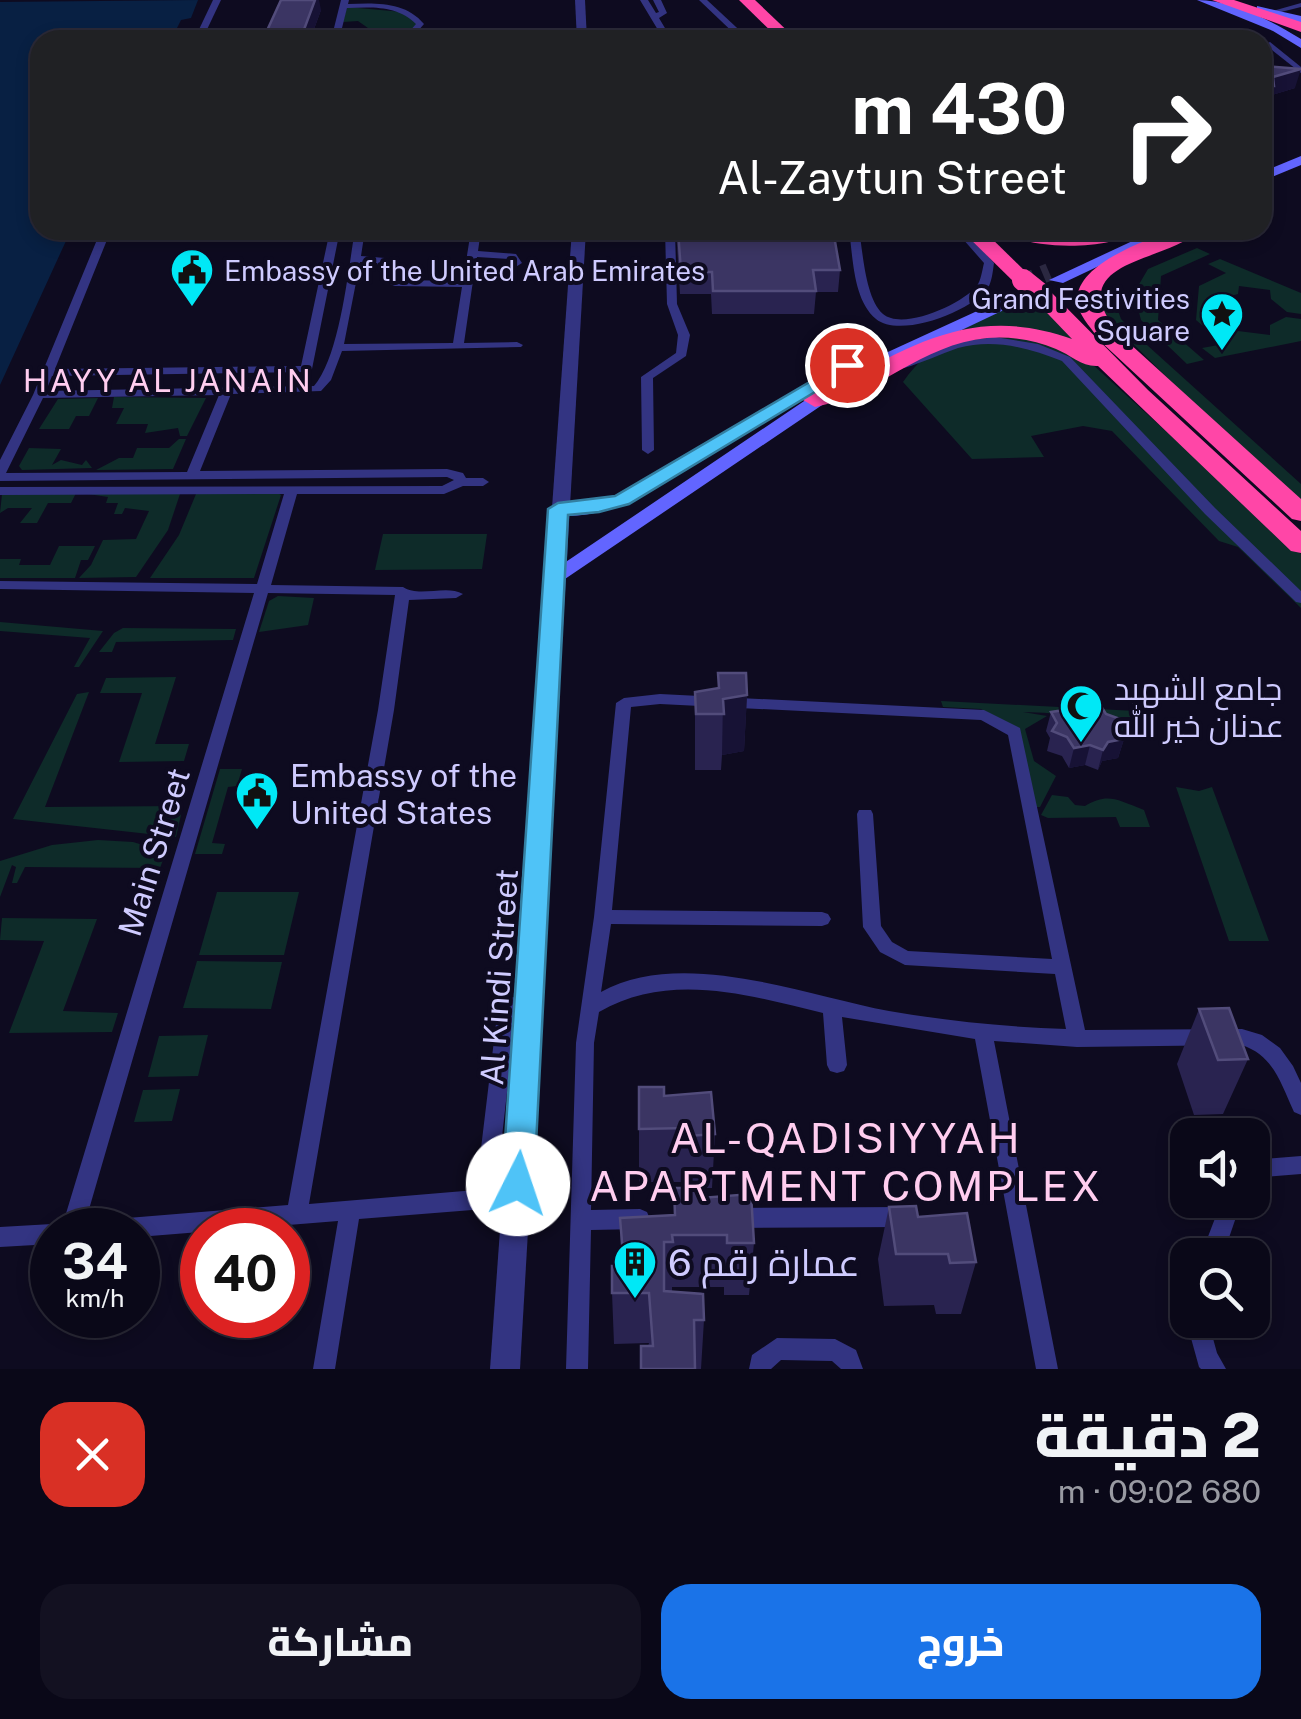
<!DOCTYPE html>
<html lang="ar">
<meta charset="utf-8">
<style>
:root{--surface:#0a0818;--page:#131121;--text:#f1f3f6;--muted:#999aa2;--line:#2a2937;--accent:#1a73e8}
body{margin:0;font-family:"Public Sans",Cairo,sans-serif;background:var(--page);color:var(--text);direction:rtl;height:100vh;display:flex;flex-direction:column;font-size:38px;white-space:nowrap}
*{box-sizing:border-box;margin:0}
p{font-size:32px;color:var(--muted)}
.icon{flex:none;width:55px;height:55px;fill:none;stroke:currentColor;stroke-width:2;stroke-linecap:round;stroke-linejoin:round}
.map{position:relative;height:1369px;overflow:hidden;direction:ltr}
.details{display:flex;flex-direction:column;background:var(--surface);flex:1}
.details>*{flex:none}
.banner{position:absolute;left:30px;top:30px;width:1242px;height:210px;border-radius:30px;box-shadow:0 5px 15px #0003,0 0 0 2px var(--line);direction:rtl;background:#202124;color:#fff;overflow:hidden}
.tools{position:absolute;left:1170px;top:1118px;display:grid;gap:20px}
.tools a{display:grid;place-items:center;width:100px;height:100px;border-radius:20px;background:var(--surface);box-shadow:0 5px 15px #0003,0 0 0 2px var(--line);font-size:50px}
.speed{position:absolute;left:30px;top:1208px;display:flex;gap:20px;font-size:50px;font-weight:700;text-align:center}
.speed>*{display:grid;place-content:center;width:130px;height:130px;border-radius:50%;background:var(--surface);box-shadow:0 5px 15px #0003,0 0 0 2px var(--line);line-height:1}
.speed small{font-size:25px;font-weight:400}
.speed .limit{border:15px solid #d22;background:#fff;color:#111}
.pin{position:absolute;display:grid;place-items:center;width:85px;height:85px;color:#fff;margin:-42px;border:5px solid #fff;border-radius:50%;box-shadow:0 2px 10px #0007}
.me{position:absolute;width:110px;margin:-55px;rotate:4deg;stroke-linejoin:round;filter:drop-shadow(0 0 8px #0008)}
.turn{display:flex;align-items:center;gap:35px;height:210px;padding:0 40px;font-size:45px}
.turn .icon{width:130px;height:130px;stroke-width:2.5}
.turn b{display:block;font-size:70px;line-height:85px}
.round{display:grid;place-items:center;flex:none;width:105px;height:105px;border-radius:30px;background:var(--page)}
.headline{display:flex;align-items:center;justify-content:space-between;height:170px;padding:0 40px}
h1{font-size:60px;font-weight:800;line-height:75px}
.primary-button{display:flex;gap:20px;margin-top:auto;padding:20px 40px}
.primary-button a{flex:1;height:115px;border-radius:30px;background:var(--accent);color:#fff;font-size:40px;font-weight:800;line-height:115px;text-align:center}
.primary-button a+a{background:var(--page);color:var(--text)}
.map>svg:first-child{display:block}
</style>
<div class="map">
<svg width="1301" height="1369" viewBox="0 0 1301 1369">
<rect width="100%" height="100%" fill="#0e0b20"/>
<g fill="#0e2b29">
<polygon points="347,7 403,12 416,22 416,28 404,40 338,40 339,36 355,36 368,28 358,21 343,22"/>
<polygon points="1197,248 1210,254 1161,276 1158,320 1204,360 1187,364 1141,320 1134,293 1148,269"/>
<polygon points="1220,259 1301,293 1301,314 1287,312 1271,299 1270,290 1239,286 1238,294 1227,297 1220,305 1227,315 1237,321 1238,331 1270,335 1270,325 1286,317 1301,319 1301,341 1215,358 1202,348 1224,344 1196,320 1199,286 1226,273 1208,264"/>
<path d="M1033,297l35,36 12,20 221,201v54l-63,-61 -19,-6 -107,-110 -29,-5 -52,10 13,21 -72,2 -69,-77c31,-45 81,-64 130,-85z"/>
<polygon points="1115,302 1121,319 1137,336 1301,484 1301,501 1204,414 1109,320 1099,303"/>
<polygon points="114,397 115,397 206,398 187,436 180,436 178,428 145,433 148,424 116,424 124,408 112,408"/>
<polygon points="98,398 89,416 76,416 69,429 39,429 58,399"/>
<polygon points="179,439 186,439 173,469 96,470 119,458 133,458 137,448 169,448"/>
<polygon points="29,448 61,449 52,465 61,460 82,465 86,460 92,468 22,470 19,466"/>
<polygon points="76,493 71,503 48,503 37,523 20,523 32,508 8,508 0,513 2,494"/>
<polygon points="278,493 281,495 254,578 150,578 179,535 196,494"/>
<polygon points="88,494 180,494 168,530 136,577 79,578 91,565 103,540 136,539 149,511 125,508 122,514 114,514 118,503 106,503 108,497"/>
<polygon points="383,534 487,534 482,569 375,570"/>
<polygon points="59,546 95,546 88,560 81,560 75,578 0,578 0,559 21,559 19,565 50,565"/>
<polygon points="278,596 314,598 308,625 259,632 269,601"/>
<polygon points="0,622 103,631 79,667 74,667 90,638 0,631"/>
<polygon points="123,628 236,629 233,640 116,642 112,652 99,652 114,633"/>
<polygon points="176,677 155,744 189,744 184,761 119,762 142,693 100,693 106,678"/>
<polygon points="89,692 45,807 183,806 176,837 13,819 77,694"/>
<path d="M941,701l195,10 8,22 -21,3c-32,-21 -62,-23 -100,-24l24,4 -22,13 9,32 22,15 -16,31h-7l-17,-79 -35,-19 -38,-2z"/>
<polygon points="220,769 242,769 237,786 228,787 212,843 225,844 222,854 195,854"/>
<polygon points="1176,787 1199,791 1212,787 1269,941 1229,941"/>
<path d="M1052,795l16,2 7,8 10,1c23,-13 30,-7 59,4l6,17h-30l-4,-10 -68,1 -7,-3z"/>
<polygon points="98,840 133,842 166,852 160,868 25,867 17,883 12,883 16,867 12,865 0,897 0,861 52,845"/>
<polygon points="217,892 299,892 284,955 199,955"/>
<polygon points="2,918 97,919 63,1011 118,1013 112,1032 9,1033 44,941 0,940"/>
<polygon points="197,961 282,962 271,1009 183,1008"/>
<polygon points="208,1035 198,1076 148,1077 159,1036"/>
<polygon points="180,1089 172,1121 134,1122 143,1090"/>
</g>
<polygon fill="#082043" points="198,0 191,18 181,20 171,40 40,40 40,230 71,230 0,385 0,2"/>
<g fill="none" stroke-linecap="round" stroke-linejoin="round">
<polyline stroke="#2b2841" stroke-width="18" stroke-dasharray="18 9" stroke-linecap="butt" points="1018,285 1049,272"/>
<g fill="#333482" fill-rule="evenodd">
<polygon points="213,0 221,0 202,40 194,40"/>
<path d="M341,0h8l-1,4c27,-1 57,-3 76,20l-14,16h-8l14,-16c-19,-19 -44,-17 -69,-16l-8,32h-8z"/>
<polygon points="640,0 648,0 656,13 659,12 653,0 661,0 667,13 659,18 672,40 664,40"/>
<polygon points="699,0 707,0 750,40 741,40"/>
<polygon points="1301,3 1301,7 1273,14 1269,12"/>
<polygon points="1270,42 1301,67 1301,73 1267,46 1266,44"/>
<path d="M101,230h10l-56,139 246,-3 29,-136h10l-28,139 -6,3 -254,4 -6,15 268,-5c26,-30 34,-116 41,-156h10l-4,26 24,2 8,20 4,2 66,1 8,-51h10l-3,21 38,3 6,9 -16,10 -32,1 -10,69 53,-1 6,3 -2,2 -179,4 -11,29 -10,11 -90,3 -31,77 247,-2 16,4 3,5h17l6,4 -6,4h-20l-19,8h-147l-26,91 132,2c17,11 43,-3 60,7l-7,4 -47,2 -15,110 -85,494 167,-14 22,-183 2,-5 31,-11 7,3 2,5 -2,5 -22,8 -21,187 -3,7 -7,3 -126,10 -24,150h-22l25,-148 -200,16v-7h-46l4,-7 7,-3 185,-15 90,-495 17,-115 -127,-2 -185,637h-22l193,-637 -254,-4v-8l257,3 27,-90 -284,1v-8l442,-1 12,-6 -7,-3 -447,4v-21l33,-65zM477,257l32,2 2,3 -7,5 -29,1zM360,262l17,1 7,19 11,4 67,1 -9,56 -109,1zM219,395l-32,77 -181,1 37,-75z"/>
<polygon points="665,230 675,230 677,304 690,335 686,356 653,378 654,450 648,454 642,450 641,377 676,353 678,335 667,304"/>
<path d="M849,230h10c4,22 6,68 24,84 20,17 79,-10 94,-28 4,-6 5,-15 7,-23l-29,-33h10l29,33c-1,7 -2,17 -5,23 -15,25 -89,53 -113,33 -23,-19 -23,-62 -27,-89z"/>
<path d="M995,337l43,7 32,13 145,151 86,83v12l-5,-1 -91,-88 -143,-153c-33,-13 -68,-23 -104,-13 -18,6 -36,15 -54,20l-6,-3 57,-23z"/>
<path d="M660,694l324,16 36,18 65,302 157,-1 20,6 18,13 13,18 8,17v32l-7,-3c-13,-28 -20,-56 -52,-67l-165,2 -83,-6 64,328h-22l-61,-330 -133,-22 5,48 -3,6 -7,2 -7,-2 -3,-6 -4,-52c-75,-18 -153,-42 -224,-1l-5,31 -3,167 49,-1 7,3 3,7 -3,7 -7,3 -49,1 -3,139h-22l10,-326 18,-126 22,-214 8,-5zM660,704l321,16 27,15 44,224 -144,-8 -16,-9 -11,-16 -8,-112 -2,-4h-12l-2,4 6,113 17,25 25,13 150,9 11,55c-60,-2 -119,-8 -177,-18 -85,-16 -207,-64 -288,-19l10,-68 211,2 6,-2 3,-5 -3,-5 -6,-2 -210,-2 19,-203z"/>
<polygon points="1301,1156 1301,1174 1252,1178 1252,1160"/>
<polygon points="1222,1200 1242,1200 1223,1255 1201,1255"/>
<polygon points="904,1207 911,1210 914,1217 911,1224 904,1227 733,1228 726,1225 723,1218 726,1211 733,1208"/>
<polygon points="52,1224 61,1230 52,1230 52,1244 0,1247 0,1227"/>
<polygon points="1188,1316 1188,1320 1208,1320 1217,1353 1226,1369 1201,1369 1199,1367 1186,1320"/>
<polygon points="777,1338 835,1339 856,1350 863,1369 841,1369 832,1361 781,1360 771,1369 749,1369 752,1355"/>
</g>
<g fill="#333482" fill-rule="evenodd">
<polygon points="575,0 585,0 587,40 577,40"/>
<polygon points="572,230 586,230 520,1369 490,1369"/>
</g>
<g fill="#6265ff" fill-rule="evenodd">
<path d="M1197,0c35,0 75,21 104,39v9l-28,-17z"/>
<polygon points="1257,6 1301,16 1301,23 1257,10"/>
<polygon points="1301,156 1301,165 1262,181 1262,172"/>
<polygon points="1156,230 1175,230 1063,283 1049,280"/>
<polygon points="1027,288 1035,293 1033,296 865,376 562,581 548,581 545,576 853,368"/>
<path d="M833,368l9,5 -3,4 -210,127c-22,6 -63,20 -81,5l10,-6 57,-7z"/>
</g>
<g fill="#ff46a7" fill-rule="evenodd">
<polygon points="739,0 755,0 797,40 780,40"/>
<polygon points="1212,0 1234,0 1301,22 1301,32"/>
<polygon points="961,230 983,230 1030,276 1034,280 1030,284 1016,284"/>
<path d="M1001,230l69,3 68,-3c-24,21 -113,21 -137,0z"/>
<path d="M1173,230h27c-35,34 -140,29 -82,103l183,166v22l-9,-2 -192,-178c-7,-11 -18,-22 -22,-34 -10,-41 67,-66 95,-77z"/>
<path d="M1038,286l8,1 102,103 153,141v22l-10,-2 -193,-185c-16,1 -27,-11 -42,-17 -22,-9 -45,-13 -69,-11 -65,6 -110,57 -172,69l-12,-7c9,-10 29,-12 42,-19 78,-43 137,-74 227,-42l-45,-47z"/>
</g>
<polyline stroke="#ff46a7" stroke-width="22" points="1023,280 1038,292"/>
</g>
<g fill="#292350">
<polygon points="321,10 310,40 266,40 265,35"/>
<polygon points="1262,66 1295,88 1272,95 1269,106 1262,105"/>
<polygon points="676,230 833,230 840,270 838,292 816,292 814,314 712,314 711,294 680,294"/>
<polygon points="718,673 747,695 744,751 722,755 721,770 695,770 695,692 718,689"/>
<polygon points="1084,706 1117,730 1124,739 1118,758 1102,761 1098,770 1085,765 1069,768 1062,756 1047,751 1050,738 1046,731 1051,712"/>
<polygon points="1199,1009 1248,1059 1223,1114 1194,1115 1177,1064"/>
<polygon points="639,1087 664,1096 715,1134 712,1188 701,1188 701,1198 754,1243 749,1295 724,1295 724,1287 672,1287 672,1292 704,1320 701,1369 641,1369 649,1343 614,1344 612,1293 621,1266 620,1218 674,1215 674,1188 686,1188 686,1182 639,1182"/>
<polygon points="889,1207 918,1217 976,1262 961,1314 936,1314 934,1305 884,1306 878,1259"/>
</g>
<g fill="#171235">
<polygon points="315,0 319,0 321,10 310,40 303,40 302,35"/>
<polygon points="1301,69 1295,88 1272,95 1274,86 1273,77"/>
<polygon points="747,695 744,751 722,755 723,699"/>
<polygon points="1120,719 1115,738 1124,739 1118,758 1102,761 1098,770 1103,750"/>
<polygon points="1090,745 1085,765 1069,768 1074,748"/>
</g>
<g fill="#3b3563" stroke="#524c7b" stroke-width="2.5">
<polygon points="281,0 315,0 302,35 265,35"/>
<polygon points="1262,66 1301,69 1273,77 1274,86 1262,85"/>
<polygon points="678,230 833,230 840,270 813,270 816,291 713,291 712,272 681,272"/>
<polygon points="718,673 746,673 747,695 723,699 724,714 696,714 695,692 719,688"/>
<polygon points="1069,701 1084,706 1099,703 1106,714 1120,719 1116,728 1124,739 1108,742 1103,750 1090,745 1074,748 1067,737 1052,731 1057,723 1051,712 1064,710"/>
<polygon points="1229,1008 1248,1059 1218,1060 1199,1009"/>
<polygon points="639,1087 664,1087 664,1096 711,1092 715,1134 688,1136 688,1128 639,1129"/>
<polygon points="674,1188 701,1188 701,1198 751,1194 754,1243 727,1243 727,1235 672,1235 673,1242 664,1242 664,1291 703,1294 704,1320 694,1320 695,1369 641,1369 641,1346 653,1346 649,1293 612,1293 612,1266 624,1266 620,1218 675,1215"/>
<polygon points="916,1206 918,1217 967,1213 976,1262 950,1263 948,1254 896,1254 889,1207"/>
</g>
<polygon fill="#4fc3f7" stroke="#337fa1" stroke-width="2.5" points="847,360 853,362 853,369 629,504 599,512 568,515 534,1184 529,1194 518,1199 507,1194 502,1184 548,509 558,503 615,496"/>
<defs>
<g id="civic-pin" transform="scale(2.25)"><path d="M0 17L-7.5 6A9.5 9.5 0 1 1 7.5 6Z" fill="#00e8f6" stroke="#0e0b20"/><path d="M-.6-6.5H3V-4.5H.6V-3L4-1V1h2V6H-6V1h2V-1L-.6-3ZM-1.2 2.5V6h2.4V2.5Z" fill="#111"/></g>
<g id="sight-pin" transform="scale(2.25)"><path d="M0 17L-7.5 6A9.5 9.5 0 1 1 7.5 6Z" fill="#00e8f6" stroke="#0e0b20"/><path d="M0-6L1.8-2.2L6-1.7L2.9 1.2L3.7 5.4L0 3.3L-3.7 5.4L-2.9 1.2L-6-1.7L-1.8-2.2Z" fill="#111"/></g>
<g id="mosque-pin" transform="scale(2.25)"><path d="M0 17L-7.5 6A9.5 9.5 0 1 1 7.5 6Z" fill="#00e8f6" stroke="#0e0b20"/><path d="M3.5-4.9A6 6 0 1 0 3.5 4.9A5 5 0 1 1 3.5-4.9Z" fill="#111"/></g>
<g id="building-pin" transform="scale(2.25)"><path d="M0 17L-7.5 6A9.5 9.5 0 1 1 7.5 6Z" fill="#00e8f6" stroke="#0e0b20"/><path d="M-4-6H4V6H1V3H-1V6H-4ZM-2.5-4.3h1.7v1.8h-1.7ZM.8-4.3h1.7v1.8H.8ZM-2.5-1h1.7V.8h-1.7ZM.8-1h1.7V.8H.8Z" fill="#111"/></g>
</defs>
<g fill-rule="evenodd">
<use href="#civic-pin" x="192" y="270"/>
<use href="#sight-pin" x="1222" y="314"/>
<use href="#mosque-pin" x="1081" y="706"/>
<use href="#civic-pin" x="257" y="793"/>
<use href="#building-pin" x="635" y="1262"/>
</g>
<g text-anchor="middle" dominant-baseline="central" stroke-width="8" stroke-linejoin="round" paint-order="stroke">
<g font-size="28" fill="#cfcbff" stroke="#0e0b20" text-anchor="start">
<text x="224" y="270">Embassy of the United Arab Emirates</text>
<text x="1190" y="298" text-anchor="end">Grand Festivities<tspan x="1190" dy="32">Square</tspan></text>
</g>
<g font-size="32" letter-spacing="2.5" fill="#ffcdef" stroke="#0e0b20">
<text x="168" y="380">HAYY AL JANAIN</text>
</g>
<g font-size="32" fill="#cfcbff" stroke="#0e0b20" text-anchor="start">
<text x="1114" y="688">جامع الشهيد<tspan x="1114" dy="37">عدنان خير الله</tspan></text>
<text x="290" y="775">Embassy of the<tspan x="290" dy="37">United States</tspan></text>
</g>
<g font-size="32" fill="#cfcbff" stroke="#0e0b20">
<text transform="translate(154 852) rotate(-73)">Main Street</text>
<text transform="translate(499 977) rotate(-86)">Al Kindi Street</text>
</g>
<g font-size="38" fill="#cfcbff" stroke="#0e0b20" text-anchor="start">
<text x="668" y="1262">عمارة رقم 6</text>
</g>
<g font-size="42" letter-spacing="2.5" fill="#ffcdef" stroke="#0e0b20">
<text x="846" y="1137">AL-QADISIYYAH<tspan x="846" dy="48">APARTMENT COMPLEX</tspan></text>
</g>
</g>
</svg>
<div class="tools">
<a><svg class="icon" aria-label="sound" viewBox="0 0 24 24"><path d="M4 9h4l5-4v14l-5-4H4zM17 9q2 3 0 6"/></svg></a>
<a><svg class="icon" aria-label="search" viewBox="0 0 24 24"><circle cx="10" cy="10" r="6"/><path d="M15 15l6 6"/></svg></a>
</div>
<div class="speed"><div>34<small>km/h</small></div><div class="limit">40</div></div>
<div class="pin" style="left:847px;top:365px;background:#d93025"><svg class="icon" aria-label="arrive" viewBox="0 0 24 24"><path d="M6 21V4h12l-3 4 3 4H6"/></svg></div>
<svg class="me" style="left:518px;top:1184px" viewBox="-20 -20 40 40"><circle r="19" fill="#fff"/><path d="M0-13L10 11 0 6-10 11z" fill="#4fc3f7"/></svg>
<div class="banner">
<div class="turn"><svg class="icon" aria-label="right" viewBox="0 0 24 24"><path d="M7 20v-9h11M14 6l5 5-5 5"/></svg><div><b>430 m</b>Al-Zaytun Street</div></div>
</div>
</div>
<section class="details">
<div class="headline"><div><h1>2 دقيقة</h1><p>680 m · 09:02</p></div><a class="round" style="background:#d93025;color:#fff"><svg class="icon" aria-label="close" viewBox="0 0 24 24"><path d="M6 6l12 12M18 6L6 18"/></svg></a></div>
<div class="primary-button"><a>خروج</a><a>مشاركة</a></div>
</section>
